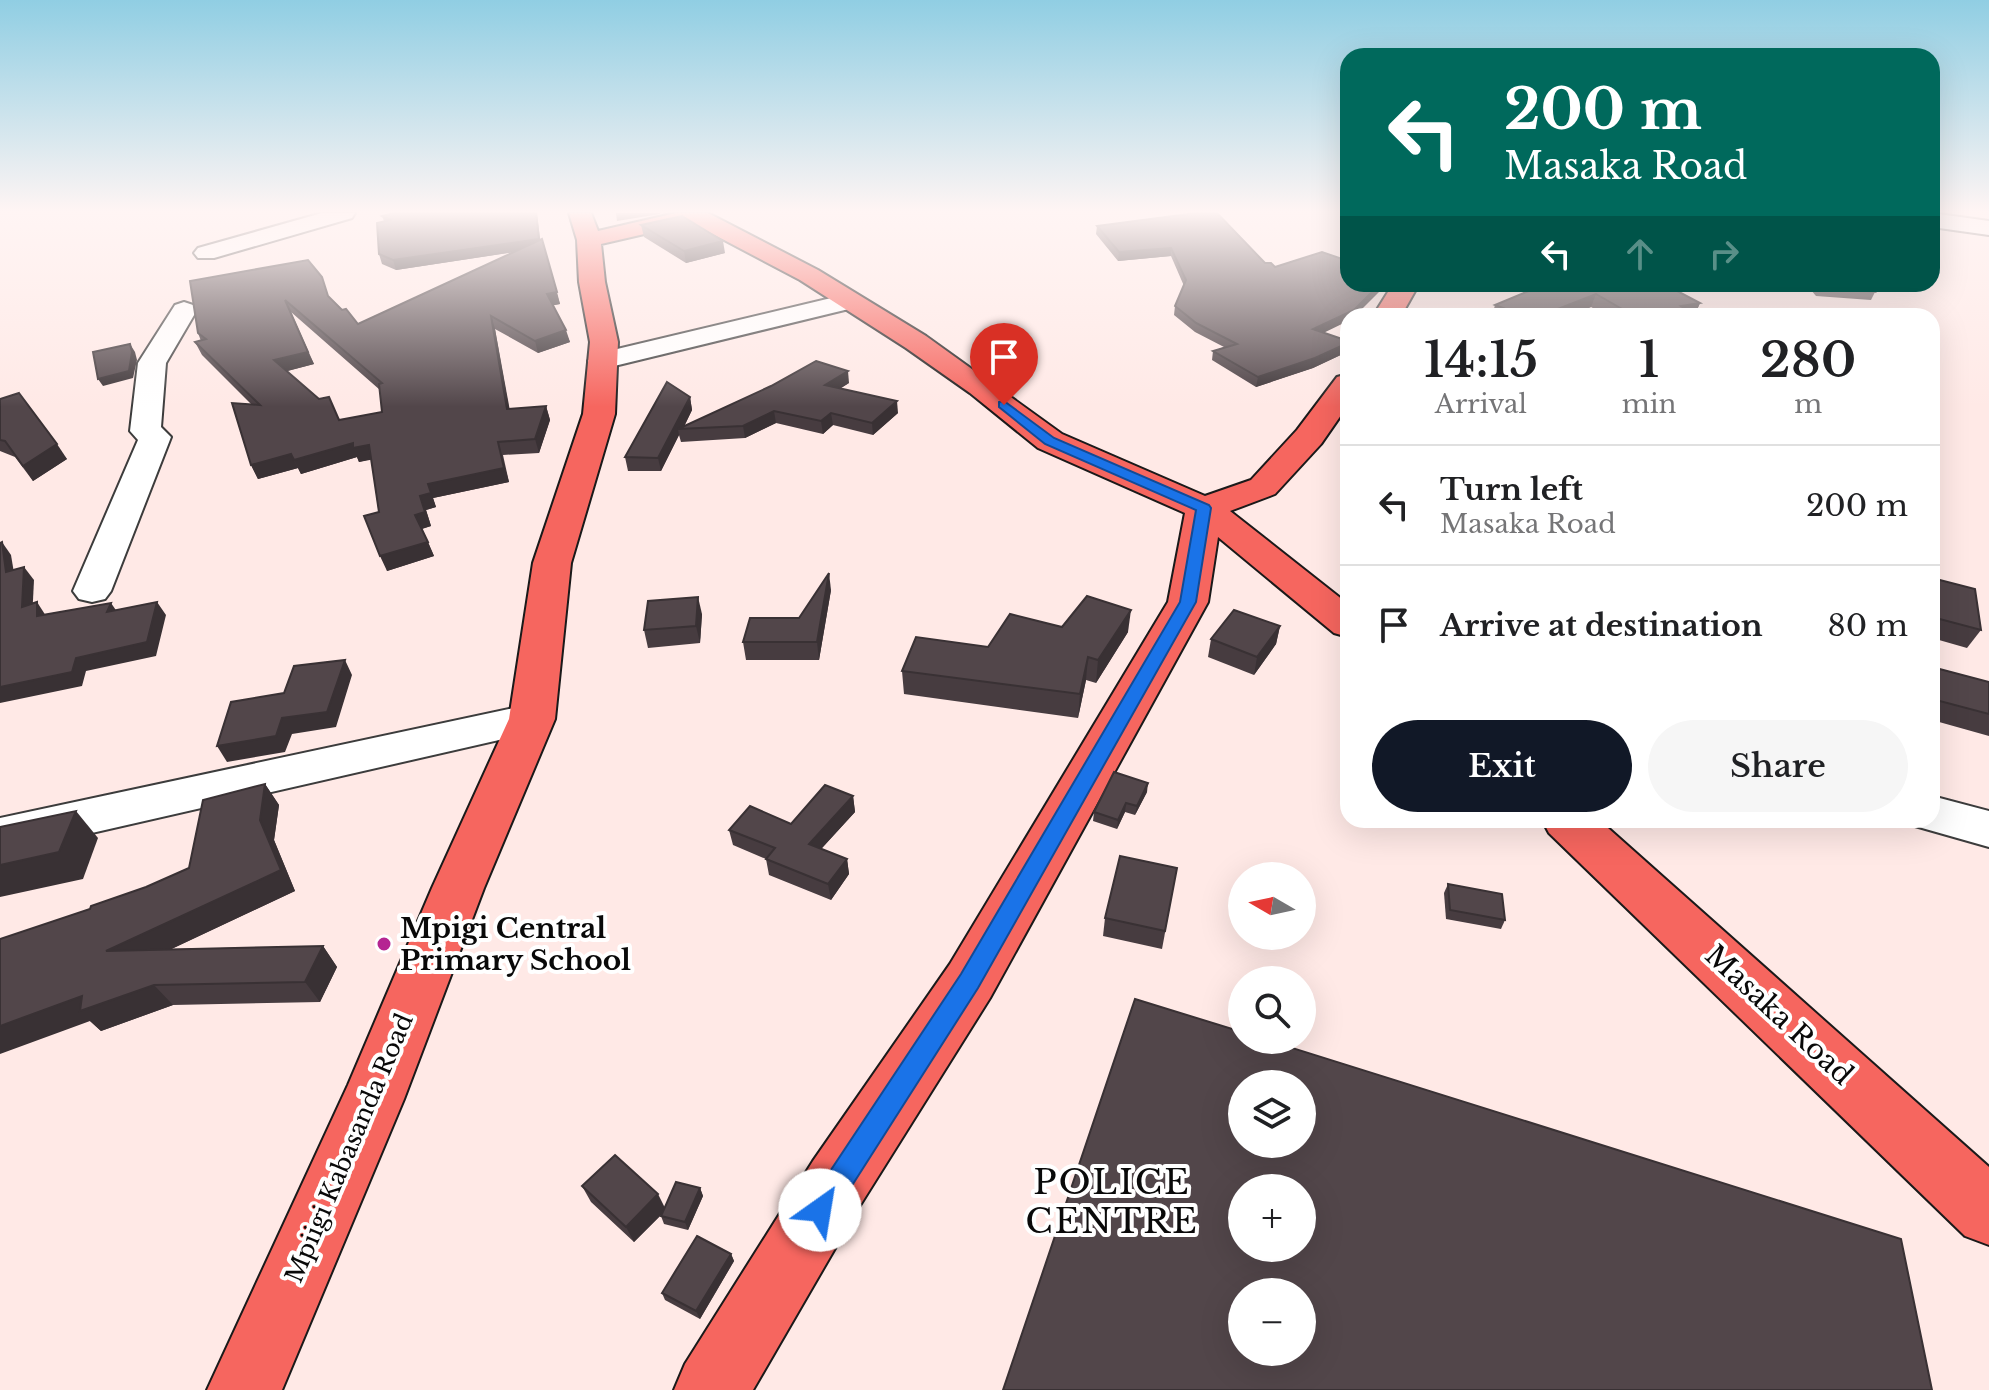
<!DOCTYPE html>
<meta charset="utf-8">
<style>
:root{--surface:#fff;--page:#f6f6f6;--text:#202124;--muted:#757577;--line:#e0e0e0;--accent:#111827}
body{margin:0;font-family:"Libre Baskerville",serif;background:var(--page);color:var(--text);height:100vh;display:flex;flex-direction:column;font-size:30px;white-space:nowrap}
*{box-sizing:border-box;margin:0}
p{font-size:26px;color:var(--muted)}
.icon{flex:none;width:44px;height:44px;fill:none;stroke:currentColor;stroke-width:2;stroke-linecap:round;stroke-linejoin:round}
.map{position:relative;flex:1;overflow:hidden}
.details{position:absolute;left:1340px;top:308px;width:600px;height:520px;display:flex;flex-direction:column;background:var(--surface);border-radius:24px;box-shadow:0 8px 32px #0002}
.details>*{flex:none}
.guide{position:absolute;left:1340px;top:48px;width:600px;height:244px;border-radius:24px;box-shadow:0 8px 32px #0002;background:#00695c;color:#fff;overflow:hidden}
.needle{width:52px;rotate:279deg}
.tools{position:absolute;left:1228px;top:862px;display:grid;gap:16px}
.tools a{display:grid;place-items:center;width:88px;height:88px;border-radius:50%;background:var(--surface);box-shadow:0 8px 32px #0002;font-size:40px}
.pin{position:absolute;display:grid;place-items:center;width:68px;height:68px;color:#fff;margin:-82px -34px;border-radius:50% 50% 50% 0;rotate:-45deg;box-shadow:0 0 8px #0007}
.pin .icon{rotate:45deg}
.me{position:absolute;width:88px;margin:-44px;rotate:32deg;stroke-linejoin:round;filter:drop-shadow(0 0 6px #0008)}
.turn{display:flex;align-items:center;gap:28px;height:168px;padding:0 32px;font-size:36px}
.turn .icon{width:104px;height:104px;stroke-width:2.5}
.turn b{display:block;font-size:56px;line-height:68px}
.lanes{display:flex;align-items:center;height:76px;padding:0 32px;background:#0003;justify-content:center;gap:40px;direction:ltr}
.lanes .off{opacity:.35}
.eta{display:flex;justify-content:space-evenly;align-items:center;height:136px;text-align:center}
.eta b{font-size:48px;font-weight:600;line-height:56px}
.button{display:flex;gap:16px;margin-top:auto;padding:16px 32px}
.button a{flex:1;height:92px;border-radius:48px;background:var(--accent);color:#fff;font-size:32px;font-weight:600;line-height:92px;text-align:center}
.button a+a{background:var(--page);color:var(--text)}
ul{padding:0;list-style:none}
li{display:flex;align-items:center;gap:24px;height:120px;padding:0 32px;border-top:2px solid var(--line)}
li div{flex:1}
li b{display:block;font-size:30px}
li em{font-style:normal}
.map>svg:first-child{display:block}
</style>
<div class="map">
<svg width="1989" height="1390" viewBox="0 0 1989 1390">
<rect width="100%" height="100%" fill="#ffe9e6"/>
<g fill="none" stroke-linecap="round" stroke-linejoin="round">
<g stroke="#3c3c3c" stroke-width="4">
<g id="minor">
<polygon points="322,213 355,213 352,218 214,258 198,258 194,253 198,248"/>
<polygon points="1932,213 1989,221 1989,235 1932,227"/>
<polygon points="848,294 857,297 861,302 857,307 602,369 592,367 588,361 592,355"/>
<polygon points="184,302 193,305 197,310 166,363 161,427 171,437 111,591 105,599 92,602 79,599 73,591 138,440 130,431 138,363 175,305"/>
<polygon points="532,704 547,709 554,719 547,729 0,854 0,818"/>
<polygon points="1932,796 1989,811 1989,847 1915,826 1912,820 1932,820"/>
</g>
</g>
<g stroke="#1a1a1a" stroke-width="4">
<g id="major">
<polygon points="569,213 591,213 598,231 676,213 708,213 818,270 926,336 1062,434 1205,496 1251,480 1297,430 1337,377 1348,374 1348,405 1321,444 1275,494 1230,511 1348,604 1348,637 1334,633 1218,537 1208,602 990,998 859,1207 753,1390 674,1390 685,1364 813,1161 950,964 1168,602 1185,513 1038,448 970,393 906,348 800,280 692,223 601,244 605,282 618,342 615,414 571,563 555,719 484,888 404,1099 282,1390 207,1390 348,1085 432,888 509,719 533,563 583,414 590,342 579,282 577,240"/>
<polygon points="1393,284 1419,284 1401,316 1373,316"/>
<polygon points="1542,820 1599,820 1989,1167 1989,1245 1965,1236 1549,833"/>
</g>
</g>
<use href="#minor" fill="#fff" fill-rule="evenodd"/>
<use href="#major" fill="#f6665f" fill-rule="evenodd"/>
</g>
<g fill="#473c40" fill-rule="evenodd">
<polygon points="1196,213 1323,333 1347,352 1313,368 1256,387 1212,360 1213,351 1224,347 1195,332 1174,315 1175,306 1184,286 1171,256 1118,261 1096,234 1097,226"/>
<path d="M382,216l158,24 20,64 -7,1 17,37 -32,11 -43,-24 14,80 37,-3 4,14 -11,33 -36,2 6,27 -76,16 3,9 -10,3 5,16 -9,3 12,27 -47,15 -16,-112 -12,3 -2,-5 -56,17 -3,-6 -40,11 -7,-14 1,-60 -50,-50 -7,-13 6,-1 -3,-8 -8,-52 139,16 29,27 156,-72 -118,18 -14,-6 -3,-10 5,-33zM291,312l89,78 2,22 -43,8 -52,-49 27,-7z"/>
<polygon points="641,225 725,253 686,263 644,237"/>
<polygon points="1538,284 1700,303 1695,315 1696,316 1607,316 1591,307 1569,316 1492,316 1495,305 1523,293 1525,288"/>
<polygon points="1806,284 1870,284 1875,292 1871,300 1816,296"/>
<polygon points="849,383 841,388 898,413 873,435 833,425 823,434 776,423 745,438 681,442 679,435 661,471 628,471 625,457 690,397 692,410 684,426"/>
<polygon points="0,399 67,459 33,481 15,457 0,451"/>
<polygon points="1932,578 1981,630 1967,648 1932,638"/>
<polygon points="831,590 819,660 746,660 743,642 799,618"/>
<polygon points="702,614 700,643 648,648 644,630"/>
<polygon points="1280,626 1276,644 1254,675 1208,657 1211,639"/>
<polygon points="1062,627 1128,632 1096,683 1086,680 1078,718 904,694 902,671"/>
<polygon points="1932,667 1989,682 1989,736 1932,720"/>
<polygon points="265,784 279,805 274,840 295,891 171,949 323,946 337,967 320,1002 173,1005 101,1031 90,1021 90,909 146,887 189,868"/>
<polygon points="1147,792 1135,815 1125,812 1117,829 1093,821 1094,812"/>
<polygon points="853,796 855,812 821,849 847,859 849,874 831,900 769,875 766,859 733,845 729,830 791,824"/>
<polygon points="1177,868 1162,949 1103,936 1105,918"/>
<polygon points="1448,884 1505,920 1501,929 1446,919 1444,893"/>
<polygon points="582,1186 665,1208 700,1188 703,1196 688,1230 664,1224 661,1216 662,1214 634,1242 591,1202"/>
<polygon points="731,1254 734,1261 700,1319 665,1300 662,1293"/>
</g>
<g fill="#393134">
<polygon points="537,213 541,248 396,270 393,260"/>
<polygon points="616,213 660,213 660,214 617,221"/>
<polygon points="723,241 725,253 686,263 684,251"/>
<polygon points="1171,248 1171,256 1118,261 1119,252"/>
<polygon points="1380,284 1387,284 1355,316 1348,316 1348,321 1311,339 1313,329"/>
<polygon points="557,292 560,304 550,306 547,294"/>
<polygon points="1596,294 1591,307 1569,316 1540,316"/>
<polygon points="1700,303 1694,316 1681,306"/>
<polygon points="1639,311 1638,316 1628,316 1629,313"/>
<polygon points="491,316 495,329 512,422 507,409"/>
<polygon points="566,330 570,342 538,353 535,341"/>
<polygon points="1348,343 1347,352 1313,368 1256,387 1258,377"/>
<polygon points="130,344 135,352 137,360 133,378 103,386 98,379"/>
<polygon points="308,352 314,364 280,373 274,360"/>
<polygon points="848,371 849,383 826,397 825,385"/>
<polygon points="690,397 692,410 683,429 678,429 679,435 661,471 658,458"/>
<polygon points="897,401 898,413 873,435 872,423"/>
<polygon points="546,406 550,420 539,453 535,439"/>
<polygon points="774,411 776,423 745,438 743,426"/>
<polygon points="831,413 833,425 823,434 821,421"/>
<polygon points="498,442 509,482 433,498 436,507 426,510 431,526 421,529 415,515 420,496 428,484"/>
<polygon points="353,443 369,445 375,459 359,462 357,457 301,474 294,460"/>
<polygon points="57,444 67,459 33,481 23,466"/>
<polygon points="291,454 298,468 258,479 251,465"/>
<polygon points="2,542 11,555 16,585 6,572"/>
<polygon points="428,542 434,556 387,571 380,556"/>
<polygon points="24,567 34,580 32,620 22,607"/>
<polygon points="829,573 831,590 819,660 817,642"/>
<polygon points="698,597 702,614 700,643 696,626"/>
<polygon points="37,602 46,616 37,616"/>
<polygon points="157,602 166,615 156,656 86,671 82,686 0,703 0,687 76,658"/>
<polygon points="111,603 120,616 107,612"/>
<polygon points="1131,610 1128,632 1096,683 1098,660"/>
<polygon points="1280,626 1276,644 1254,675 1257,657"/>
<polygon points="1088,657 1086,680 1078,718 1080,694"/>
<polygon points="345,660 352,675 336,727 292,734 285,752 227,762 217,746 282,718"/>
<polygon points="1148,783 1147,792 1135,815 1137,806"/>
<polygon points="265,784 279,805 274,840 295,891 125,971 106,951 260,820"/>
<polygon points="853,796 855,812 812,859 809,844"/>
<polygon points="1126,803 1125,812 1117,829 1118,820"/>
<polygon points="76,811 98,838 83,879 0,897 0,865"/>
<polygon points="847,859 849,874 831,900 828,884"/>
<polygon points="323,946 337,967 320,1002 305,982"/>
<polygon points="154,985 173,1005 101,1031 90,1021 0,1054 0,1026 82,996"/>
<polygon points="700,1188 703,1196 688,1230 685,1222"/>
<polygon points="658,1194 666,1210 634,1242 626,1227"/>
<polygon points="731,1254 734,1261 700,1319 696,1311"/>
</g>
<g fill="#52464a" stroke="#393134" stroke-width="2" fill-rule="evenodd">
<polygon points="394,213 536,213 539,239 393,260 379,254 377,223 390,220 382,216"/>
<polygon points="1196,213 1217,213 1265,263 1271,263 1275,267 1322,252 1348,261 1348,284 1380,284 1354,310 1313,329 1348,341 1348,343 1315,358 1258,377 1213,351 1237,344 1196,323 1175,306 1186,280 1171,248 1119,252 1097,226"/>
<polygon points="682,216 723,241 684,251 641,225"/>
<path d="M542,239l15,53 -10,2 19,36 -31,11 -44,-25 16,93 39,-3 -11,33 -37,3 6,26 -76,16 3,9 -11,3 5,16 -10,3 13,27 -48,14 -16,-40 15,-4 -10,-67 -16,3v-5l-59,17 -3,-6 -40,11 -19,-62 28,2 -65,-63 11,-3 -8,-6 -8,-52 118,-21 14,17 6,19 14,14 4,-1 12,15zM285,300l97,83 -3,1 3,28 -43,8 -10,-23 -10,2 -45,-39 34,-8z"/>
<polygon points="1538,284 1664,284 1700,303 1681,306 1696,316 1646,316 1639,311 1629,313 1596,294 1540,316 1524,316 1495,305 1531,290 1525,288"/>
<polygon points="1816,284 1870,284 1875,292 1820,289"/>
<polygon points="130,344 132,352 129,371 98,379 93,352"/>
<polygon points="816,361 848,371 825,385 897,401 872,423 831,413 821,421 774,411 743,426 678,429 771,386"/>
<polygon points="667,382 690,397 658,458 625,457"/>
<polygon points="19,393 57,444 23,466 5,441 0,440 0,399"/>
<polygon points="2,542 6,572 24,567 22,607 37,602 37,616 111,603 107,612 157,602 147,642 76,658 72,672 0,687 0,543"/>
<polygon points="829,573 817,642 743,642 750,618 799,618"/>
<polygon points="1932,578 1975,589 1981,630 1932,617"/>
<polygon points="1087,596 1131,610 1098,660 1088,657 1080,694 902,671 916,637 988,647 1010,614 1062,627"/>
<polygon points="698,597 696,626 644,630 648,601"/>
<polygon points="1234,610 1280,626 1257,657 1211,639"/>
<polygon points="345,660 327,712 282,718 276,736 217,746 231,702 284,693 294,666"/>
<polygon points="1932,667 1989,682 1989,714 1932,699"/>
<polygon points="1114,772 1148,783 1137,806 1126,803 1118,820 1094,812"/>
<polygon points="265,784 260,820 281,870 106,951 323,946 305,982 154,985 80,1011 82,996 0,1026 0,939 90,909 91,906 146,887 189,868 203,800"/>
<polygon points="825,785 853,796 809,844 847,859 828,884 766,859 775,848 729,830 750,806 791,824"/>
<polygon points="76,811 59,852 0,865 0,827"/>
<polygon points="1120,856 1177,868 1165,931 1105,918"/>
<polygon points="1448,884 1502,894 1505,920 1450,910"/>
<path d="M1135,999l107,33v8h25l634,199 31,151h-929zM1242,1084h60v60h-60zM1242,1188h60v60h-60zM1242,1292h60v60h-60z"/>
<polygon points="615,1155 658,1194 626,1227 582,1186"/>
<polygon points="676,1182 700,1188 685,1222 661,1216"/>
<polygon points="697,1236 731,1254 696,1311 662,1293"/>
</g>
<linearGradient id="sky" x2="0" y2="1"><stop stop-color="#90cee3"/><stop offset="0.52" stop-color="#fff5f4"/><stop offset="1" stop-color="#fff5f4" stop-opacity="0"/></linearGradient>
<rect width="1989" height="407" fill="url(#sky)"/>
<polygon fill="#1a73e8" stroke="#114b97" stroke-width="2" points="1004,401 1054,438 1209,505 1211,508 1196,602 978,988 830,1220 820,1224 811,1220 807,1210 811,1200 961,974 1180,602 1196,510 1045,444 999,407 999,402"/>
<circle fill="#b52592" stroke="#fff" stroke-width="3" cx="384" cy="944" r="8"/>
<g text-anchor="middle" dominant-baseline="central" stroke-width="8" stroke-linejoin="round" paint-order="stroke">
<g font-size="24" fill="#090909" stroke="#fff">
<text transform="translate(349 1148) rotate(-67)">Mpiigi Kabasanda Road</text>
</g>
<g font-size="28" font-weight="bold" fill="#090909" stroke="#fff" text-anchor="start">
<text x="400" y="928">Mpigi Central<tspan x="400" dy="32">Primary School</tspan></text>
</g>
<g font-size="28" fill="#090909" stroke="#fff">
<text transform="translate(1779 1015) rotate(43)">Masaka Road</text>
</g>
<g font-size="34" letter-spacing="2" fill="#090909" stroke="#fff">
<text x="1112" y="1182">POLICE<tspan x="1112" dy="39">CENTRE</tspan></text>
</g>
</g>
</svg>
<div class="tools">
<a><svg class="needle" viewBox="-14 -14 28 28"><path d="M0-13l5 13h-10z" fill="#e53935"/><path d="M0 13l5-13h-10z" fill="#757577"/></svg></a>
<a><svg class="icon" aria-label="search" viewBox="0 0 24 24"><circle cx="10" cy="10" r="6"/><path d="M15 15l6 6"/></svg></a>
<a><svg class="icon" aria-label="layers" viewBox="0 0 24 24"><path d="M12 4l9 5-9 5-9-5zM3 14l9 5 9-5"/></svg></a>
<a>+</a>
<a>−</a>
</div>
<div class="pin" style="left:1004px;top:405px;background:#d93025"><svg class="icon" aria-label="arrive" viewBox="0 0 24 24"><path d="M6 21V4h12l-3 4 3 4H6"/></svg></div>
<svg class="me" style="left:820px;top:1210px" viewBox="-20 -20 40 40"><circle r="19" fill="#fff"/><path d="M0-13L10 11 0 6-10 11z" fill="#1a73e8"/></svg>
<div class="guide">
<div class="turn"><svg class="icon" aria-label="left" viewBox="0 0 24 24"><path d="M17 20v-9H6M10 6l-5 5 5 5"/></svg><div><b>200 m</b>Masaka Road</div></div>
<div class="lanes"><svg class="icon" aria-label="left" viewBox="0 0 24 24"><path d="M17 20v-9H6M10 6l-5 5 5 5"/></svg><svg class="icon off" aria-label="ahead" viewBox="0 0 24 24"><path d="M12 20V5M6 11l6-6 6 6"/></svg><svg class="icon off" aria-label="right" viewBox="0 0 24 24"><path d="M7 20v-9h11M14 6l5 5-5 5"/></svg></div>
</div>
<section class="details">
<div class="eta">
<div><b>14:15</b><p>Arrival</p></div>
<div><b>1</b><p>min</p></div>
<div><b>280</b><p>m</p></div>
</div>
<ul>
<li><svg class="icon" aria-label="left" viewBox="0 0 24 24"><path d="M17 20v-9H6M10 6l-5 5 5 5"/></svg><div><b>Turn left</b><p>Masaka Road</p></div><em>200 m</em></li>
<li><svg class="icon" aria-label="arrive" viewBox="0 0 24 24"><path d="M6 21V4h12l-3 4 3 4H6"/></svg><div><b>Arrive at destination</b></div><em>80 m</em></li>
</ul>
<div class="button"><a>Exit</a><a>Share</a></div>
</section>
</div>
